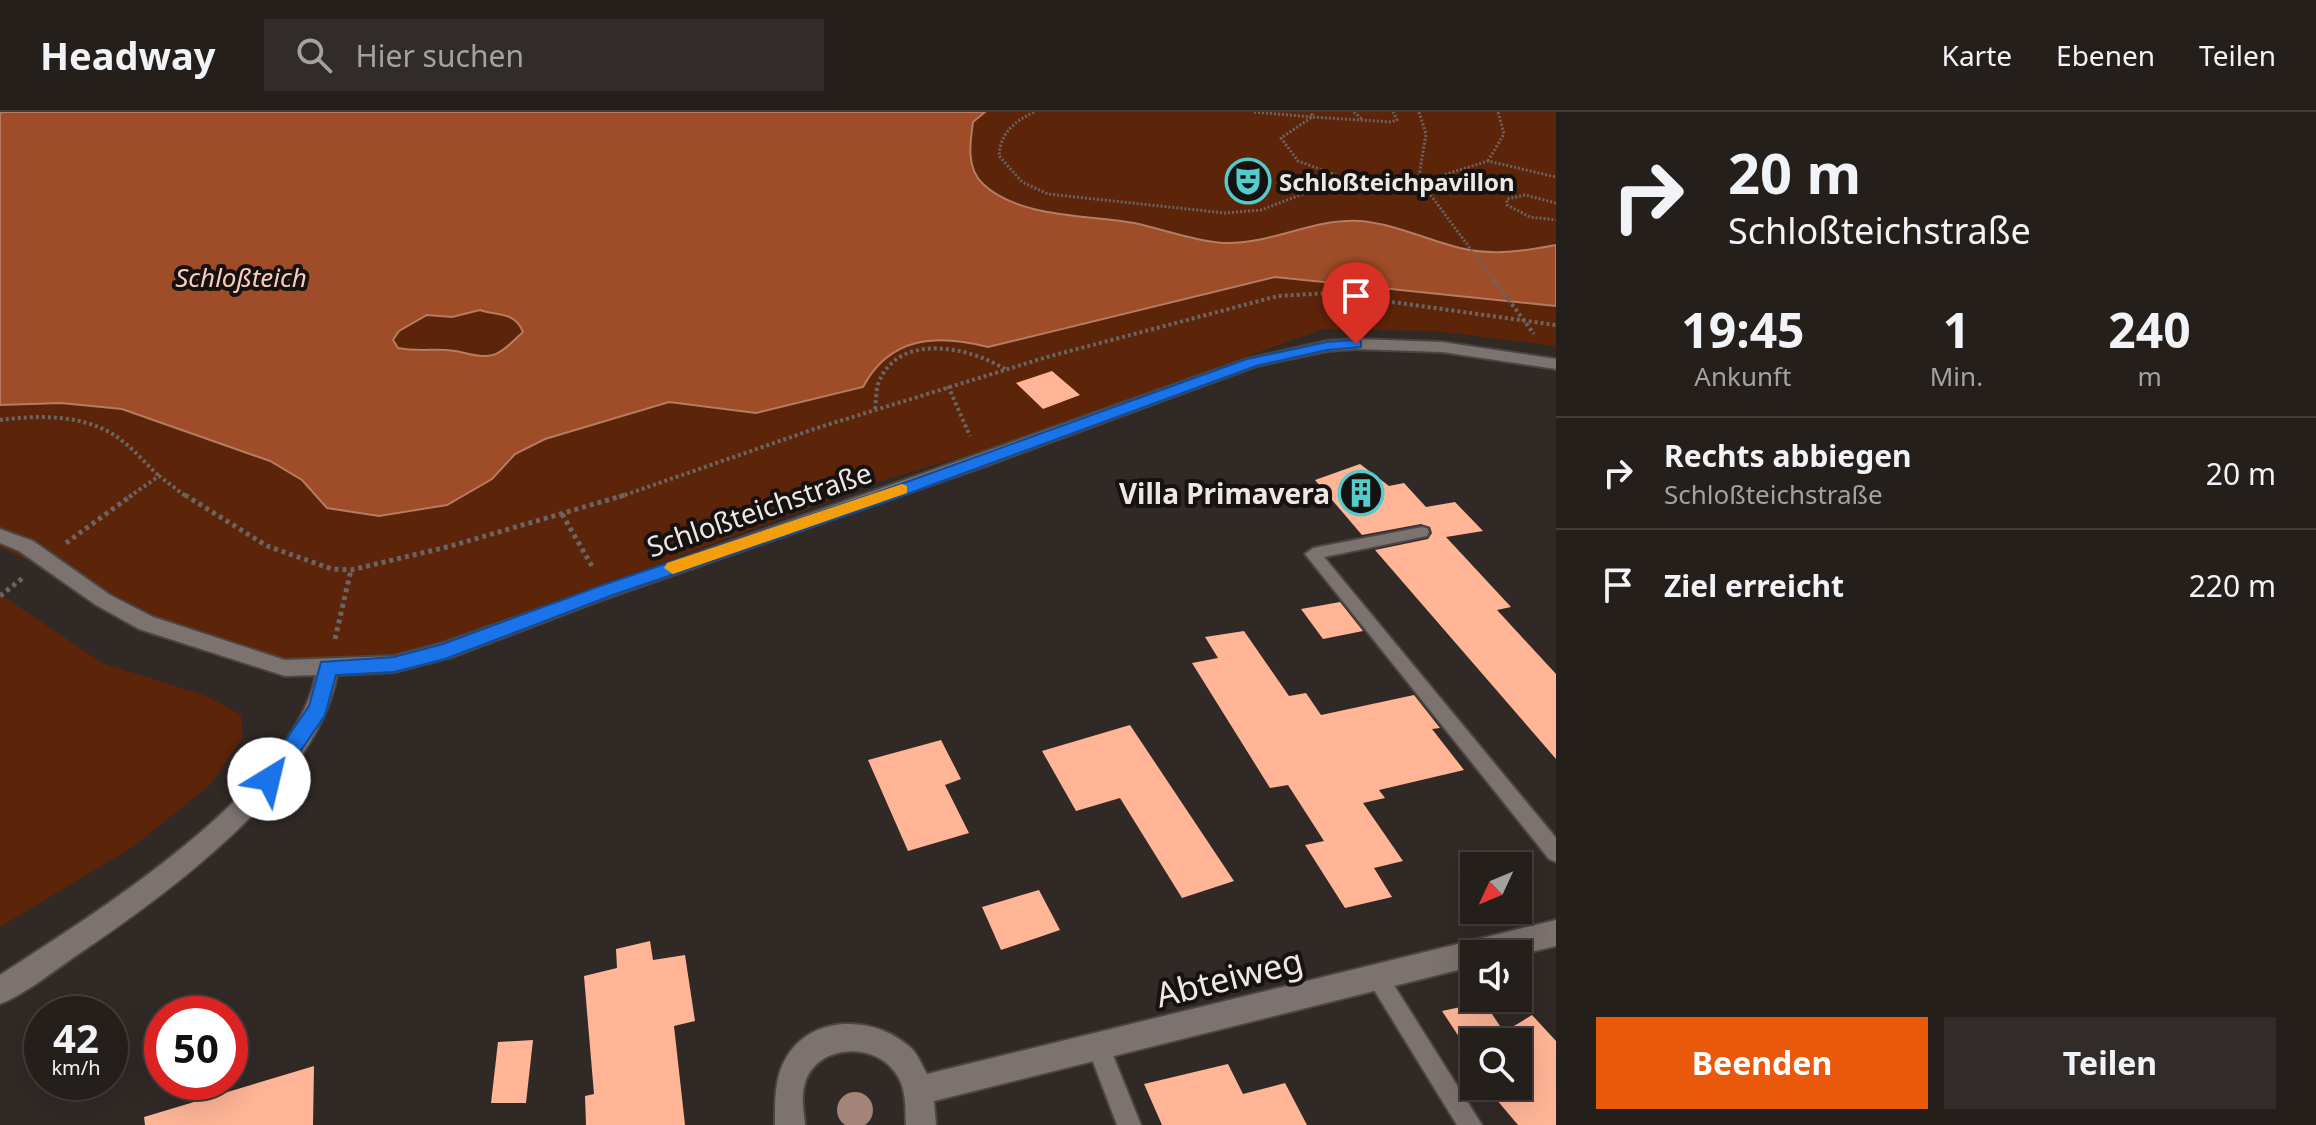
<!DOCTYPE html>
<html lang="de">
<meta charset="utf-8">
<style>
:root{--surface:#251f1c;--page:#312c29;--text:#f1f3f6;--muted:#a3a2a3;--line:#423d3b;--accent:#ea580c}
body{margin:0;font-family:"Noto Sans",sans-serif;background:var(--page);color:var(--text);height:100vh;display:flex;flex-direction:column;font-size:30px;white-space:nowrap}
*{box-sizing:border-box;margin:0}
p{font-size:26px;color:var(--muted)}
.icon{flex:none;width:44px;height:44px;fill:none;stroke:currentColor;stroke-width:2;stroke-linecap:round;stroke-linejoin:round}
.map{position:relative;flex:1;overflow:hidden}
.panel{display:flex;flex-direction:column;background:var(--surface);width:760px}
.panel>*{flex:none}
.banner{background:#251f1c;color:var(--text);overflow:hidden}
.needle{width:52px;rotate:226deg}
.fabs{position:absolute;left:1460px;top:740px;display:grid;gap:16px}
.fabs a{display:grid;place-items:center;width:72px;height:72px;border-radius:0px;background:var(--surface);box-shadow:0 8px 32px #0002,0 0 0 2px var(--line);font-size:40px}
.speed{position:absolute;left:24px;top:884px;display:flex;gap:16px;font-size:40px;font-weight:700;text-align:center}
.speed>*{display:grid;place-content:center;width:104px;height:104px;border-radius:50%;background:var(--surface);box-shadow:0 8px 32px #0002,0 0 0 2px var(--line);line-height:1}
.speed small{font-size:20px;font-weight:400}
.speed .limit{border:12px solid #d22;background:#fff;color:#111}
.pin{position:absolute;display:grid;place-items:center;width:68px;height:68px;color:#fff;margin:-82px -34px;border-radius:50% 50% 50% 0;rotate:-45deg;box-shadow:0 0 8px #0007}
.pin .icon{rotate:45deg}
.me{position:absolute;width:88px;margin:-44px;rotate:36deg;stroke-linejoin:round;filter:drop-shadow(0 0 6px #0008)}
.turn{display:flex;align-items:center;gap:28px;height:168px;padding:0 40px;font-size:36px}
.turn .icon{width:104px;height:104px;stroke-width:2.5}
.turn b{display:block;font-size:56px;line-height:68px}
.eta{display:flex;justify-content:space-evenly;align-items:center;height:136px;text-align:center}
.eta b{font-size:48px;font-weight:700;line-height:56px}
.action{display:flex;gap:16px;margin-top:auto;padding:16px 40px}
.action a{flex:1;height:92px;border-radius:0px;background:var(--accent);color:#fff;font-size:32px;font-weight:700;line-height:92px;text-align:center}
.action a+a{background:var(--page);color:var(--text)}
ul{padding:0;list-style:none}
li{display:flex;align-items:center;gap:24px;height:112px;padding:0 40px;border-top:2px solid var(--line)}
li div{flex:1}
li b{display:block;font-size:30px}
li em{font-style:normal}
header{display:flex;align-items:center;gap:48px;box-sizing:border-box;height:112px;padding:0 40px;background:var(--surface);border-bottom:2px solid var(--line)}
header strong{font-size:38px}
nav{display:flex;gap:44px;margin-inline-start:auto;font-size:28px}
.search{width:560px;height:72px;background:var(--page);display:flex;align-items:center;gap:20px;box-sizing:border-box;padding:0 28px;border-radius:0px;color:var(--muted);font-size:30px}
main{display:flex;flex:1;min-height:0}
.map>svg:first-child{display:block}
</style>
<header>
<strong>Headway</strong>
<div class="search"><svg class="icon" aria-label="search" viewBox="0 0 24 24"><circle cx="10" cy="10" r="6"/><path d="M15 15l6 6"/></svg>Hier suchen</div>
<nav><a>Karte</a><a>Ebenen</a><a>Teilen</a></nav>
</header>
<main>
<div class="map">
<svg width="1556" height="1013" viewBox="0 0 1556 1013">
<rect width="100%" height="100%" fill="#312926"/>
<g fill="#5c2409">
<polygon points="985,0 1556,0 1556,133 1516,141 1463,137 1404,118 1223,131 1132,111 1047,100 1011,89 982,72 968,42 973,10"/>
<path d="M1275,165l281,29v40l-122,-15 -111,-2 -308,112 -134,40 -492,184 -45,7 -148,-26 -196,-99v-142l61,-2 61,6 148,52 32,19 26,28 164,-29 23,-25 30,-15 124,-37 87,11 107,-26c27,-51 74,-53 125,-40z"/>
<path d="M480,198c17,6 34,1 43,21 -9,8 -18,21 -30,24 -14,3 -25,-2 -38,-4 -19,-3 -37,1 -57,-3l-5,-8 6,-9 29,-17 24,3z"/>
<polygon points="0,482 102,551 207,584 241,603 243,625 210,673 131,736 0,815"/>
</g>
<path fill="#9f4d28" stroke="#b67c61" stroke-width="2" fill-rule="evenodd" d="M3,0h982l-12,10c-3,21 -7,46 10,62 36,34 106,31 151,39 29,6 60,18 89,20 47,2 90,-25 137,-22 35,3 67,19 100,27 32,8 65,3 96,-3v61l-281,-29 -287,70c-51,-13 -98,-11 -125,40l-107,26 -87,-11 -124,37 -30,15 -23,25 -45,26 -68,11 -52,-8 -25,-28 -32,-19 -148,-52 -61,-6 -61,2v-292zM480,198c16,6 35,1 43,22 -9,8 -19,20 -30,23 -14,3 -25,-2 -38,-4 -19,-3 -37,1 -57,-3l-5,-8 6,-9 28,-16 25,2z"/>
<g fill="#ffb596">
<polygon points="1052,259 1080,283 1043,297 1016,271"/>
<polygon points="1360,352 1389,374 1404,371 1426,395 1455,390 1483,419 1446,425 1511,495 1497,498 1556,562 1556,647 1375,438 1428,427 1432,421 1430,415 1421,412 1362,423 1315,368"/>
<polygon points="1340,490 1363,519 1323,527 1301,497"/>
<polygon points="1244,519 1289,584 1306,581 1321,603 1414,583 1440,616 1432,617 1464,658 1379,678 1385,686 1363,691 1403,749 1374,756 1392,785 1345,796 1305,733 1324,729 1288,673 1270,676 1192,551 1218,546 1205,525"/>
<polygon points="1130,613 1234,769 1182,786 1120,686 1076,699 1042,639"/>
<polygon points="941,628 961,667 945,673 969,721 908,739 868,648"/>
<polygon points="1039,778 1060,818 1001,838 982,795"/>
<polygon points="650,829 653,848 685,843 695,909 674,914 685,1013 586,1013 585,984 594,982 584,864 617,856 616,837"/>
<polygon points="1484,890 1504,920 1532,903 1556,929 1556,1013 1518,1013 1485,974 1518,974 1518,930 1474,930 1474,960 1461,945 1469,940 1442,899"/>
<polygon points="533,928 526,991 491,991 498,930"/>
<polygon points="1228,952 1243,982 1285,971 1307,1013 1162,1013 1144,972"/>
<polygon points="314,954 313,1013 145,1013 144,1005"/>
</g>
<g fill="none" stroke-linecap="round" stroke-linejoin="round">
<g stroke="#4b4543" stroke-width="4">
<g id="service">
<polygon points="1422,415 1427,416 1429,420 1427,424 1324,445 1556,726 1556,750 1549,747 1305,442 1313,436"/>
<polygon points="1378,855 1385,859 1482,1013 1457,1013 1371,873 1367,866 1371,859"/>
<polygon points="1098,923 1106,926 1141,1013 1117,1013 1087,934 1090,926"/>
</g>
</g>
<g stroke="#4b4543" stroke-width="4">
<path id="minor" d="M1556,808v26l-38,9 -44,-1v12l-540,135 2,24h-30c-1,-19 1,-38 -12,-54 -23,-31 -82,-25 -90,16 -3,11 0,26 1,38h-30c0,-26 -1,-55 18,-77 30,-35 87,-29 118,0 7,6 11,18 16,26z"/>
</g>
<g stroke="#4b4543" stroke-width="4">
<path id="secondary" d="M1356,227l86,3 114,17v10l-114,-17 -86,-3 -29,2 -71,15 -268,99 -381,133 -155,59 -58,15 -57,3c-21,112 -170,219 -260,280 -25,17 -50,38 -77,49v-29c95,-62 292,-183 316,-300l-31,1 -146,-47 -43,-24 -77,-54 -19,-8v-14l33,12 77,54 43,22 132,43 109,-4 49,-13 804,-284 80,-18z"/>
</g>
<g stroke="#6b6462" stroke-width="3" stroke-dasharray="2 2" stroke-linecap="butt">
<path d="M1034,0c-19,9 -34,21 -35,44l23,26 26,12 177,19 36,-3 84,-32 76,4 67,-21 68,16"/>
<polyline points="1254,0 1312,5 1312,0"/>
<polyline points="1354,0 1362,7"/>
<polyline points="1419,0 1426,22 1419,64 1421,70 1495,170"/>
<polyline points="1488,49 1504,22 1498,0"/>
<polyline points="1344,66 1298,49 1281,26 1312,5 1391,10 1397,8 1393,0"/>
<polyline points="1556,91 1525,83 1507,87 1507,93 1530,105 1556,108"/>
</g>
<g stroke="#6b6462" stroke-width="4" stroke-dasharray="3 3" stroke-linecap="butt">
<polyline points="1494,168 1534,222"/>
<polyline points="948,274 970,324"/>
<path d="M875,297c1,-8 1,-18 3,-25 20,-53 91,-37 127,-15"/>
<path d="M0,308c38,-5 84,-6 117,17 16,11 28,26 42,39"/>
<polyline points="129,385 159,364 187,385"/>
<polyline points="619,385 817,316 1047,245 1278,184 1328,181 1556,213"/>
</g>
<g stroke="#6b6462" stroke-width="5" stroke-dasharray="4 4" stroke-linecap="butt">
<polyline points="185,383 267,434 332,457 351,458 451,434 625,383"/>
<polyline points="562,402 593,456"/>
<polyline points="66,431 132,383"/>
<polyline points="0,484 24,465"/>
<polyline points="335,527 351,458"/>
</g>
<use href="#service" fill="#7c7370" fill-rule="evenodd"/>
<use href="#minor" fill="#7c7370" fill-rule="evenodd"/>
<use href="#secondary" fill="#7c7370" fill-rule="evenodd"/>
</g>
<circle fill="#a28478" cx="855" cy="998" r="18"/>
<polygon fill="#1a73e8" stroke="#114b97" stroke-width="2" points="1356,228 1361,229 1361,235 1327,238 1256,254 888,389 613,483 445,547 394,560 336,563 325,603 277,674 269,676 262,674 259,667 309,594 321,550 394,545 443,532 600,474 876,381 1247,247 1327,230"/>
<polygon fill="#f59e0b" points="902,372 907,374 907,381 673,462 664,456 667,451"/>
<defs>
<g id="theatre-ring" transform="scale(2.3)"><circle r="9.5" fill="#161211" stroke="#53cdcb" stroke-width="1.5"/><path d="M-5-5.5Q0-4 5-5.5V0Q5 5 0 6Q-5 5-5 0ZM-3.3-2.5H-1v1.5H-3.3ZM1-2.5H3.3v1.5H1ZM-2.8 1Q0 5.5 2.8 1Z" fill="#53cdcb"/></g>
<g id="building-ring" transform="scale(2.3)"><circle r="9.5" fill="#161211" stroke="#53cdcb" stroke-width="1.5"/><path d="M-4-6H4V6H1V3H-1V6H-4ZM-2.5-4.3h1.7v1.8h-1.7ZM.8-4.3h1.7v1.8H.8ZM-2.5-1h1.7V.8h-1.7ZM.8-1h1.7V.8H.8Z" fill="#53cdcb"/></g>
</defs>
<g fill-rule="evenodd">
<use href="#theatre-ring" x="1248" y="69"/>
<use href="#building-ring" x="1361" y="381"/>
</g>
<g text-anchor="middle" dominant-baseline="central" stroke-width="8" stroke-linejoin="round" paint-order="stroke">
<g font-size="24" font-weight="bold" fill="#ede8e6" stroke="#161211" text-anchor="start">
<text x="1279" y="69">Schloßteichpavillon</text>
</g>
<g font-size="26" font-style="italic" fill="#fccdb9" stroke="#161211">
<text x="241" y="165">Schloßteich</text>
</g>
<g font-size="28" font-weight="bold" fill="#ede8e6" stroke="#161211" text-anchor="end">
<text x="1330" y="381">Villa Primavera</text>
</g>
<g font-size="28" fill="#ede8e6" stroke="#161211">
<text transform="translate(759 397) rotate(-19)">Schloßteichstraße</text>
</g>
<g font-size="34" fill="#ede8e6" stroke="#161211">
<text transform="translate(1229 865) rotate(-14)">Abteiweg</text>
</g>
</g>
</svg>
<div class="fabs">
<a><svg class="needle" viewBox="-14 -14 28 28"><path d="M0-13l5 13h-10z" fill="#e53935"/><path d="M0 13l5-13h-10z" fill="#a3a2a3"/></svg></a>
<a><svg class="icon" aria-label="sound" viewBox="0 0 24 24"><path d="M4 9h4l5-4v14l-5-4H4zM17 9q2 3 0 6"/></svg></a>
<a><svg class="icon" aria-label="search" viewBox="0 0 24 24"><circle cx="10" cy="10" r="6"/><path d="M15 15l6 6"/></svg></a>
</div>
<div class="speed"><div>42<small>km/h</small></div><div class="limit">50</div></div>
<div class="pin" style="left:1356px;top:232px;background:#d93025"><svg class="icon" aria-label="arrive" viewBox="0 0 24 24"><path d="M6 21V4h12l-3 4 3 4H6"/></svg></div>
<svg class="me" style="left:269px;top:667px" viewBox="-20 -20 40 40"><circle r="19" fill="#fff"/><path d="M0-13L10 11 0 6-10 11z" fill="#1a73e8"/></svg>
</div>
<section class="panel">
<div class="banner">
<div class="turn"><svg class="icon" aria-label="right" viewBox="0 0 24 24"><path d="M7 20v-9h11M14 6l5 5-5 5"/></svg><div><b>20 m</b>Schloßteichstraße</div></div>
</div>
<div class="eta">
<div><b>19:45</b><p>Ankunft</p></div>
<div><b>1</b><p>Min.</p></div>
<div><b>240</b><p>m</p></div>
</div>
<ul>
<li><svg class="icon" aria-label="right" viewBox="0 0 24 24"><path d="M7 20v-9h11M14 6l5 5-5 5"/></svg><div><b>Rechts abbiegen</b><p>Schloßteichstraße</p></div><em>20 m</em></li>
<li><svg class="icon" aria-label="arrive" viewBox="0 0 24 24"><path d="M6 21V4h12l-3 4 3 4H6"/></svg><div><b>Ziel erreicht</b></div><em>220 m</em></li>
</ul>
<div class="action"><a>Beenden</a><a>Teilen</a></div>
</section>
</main>
